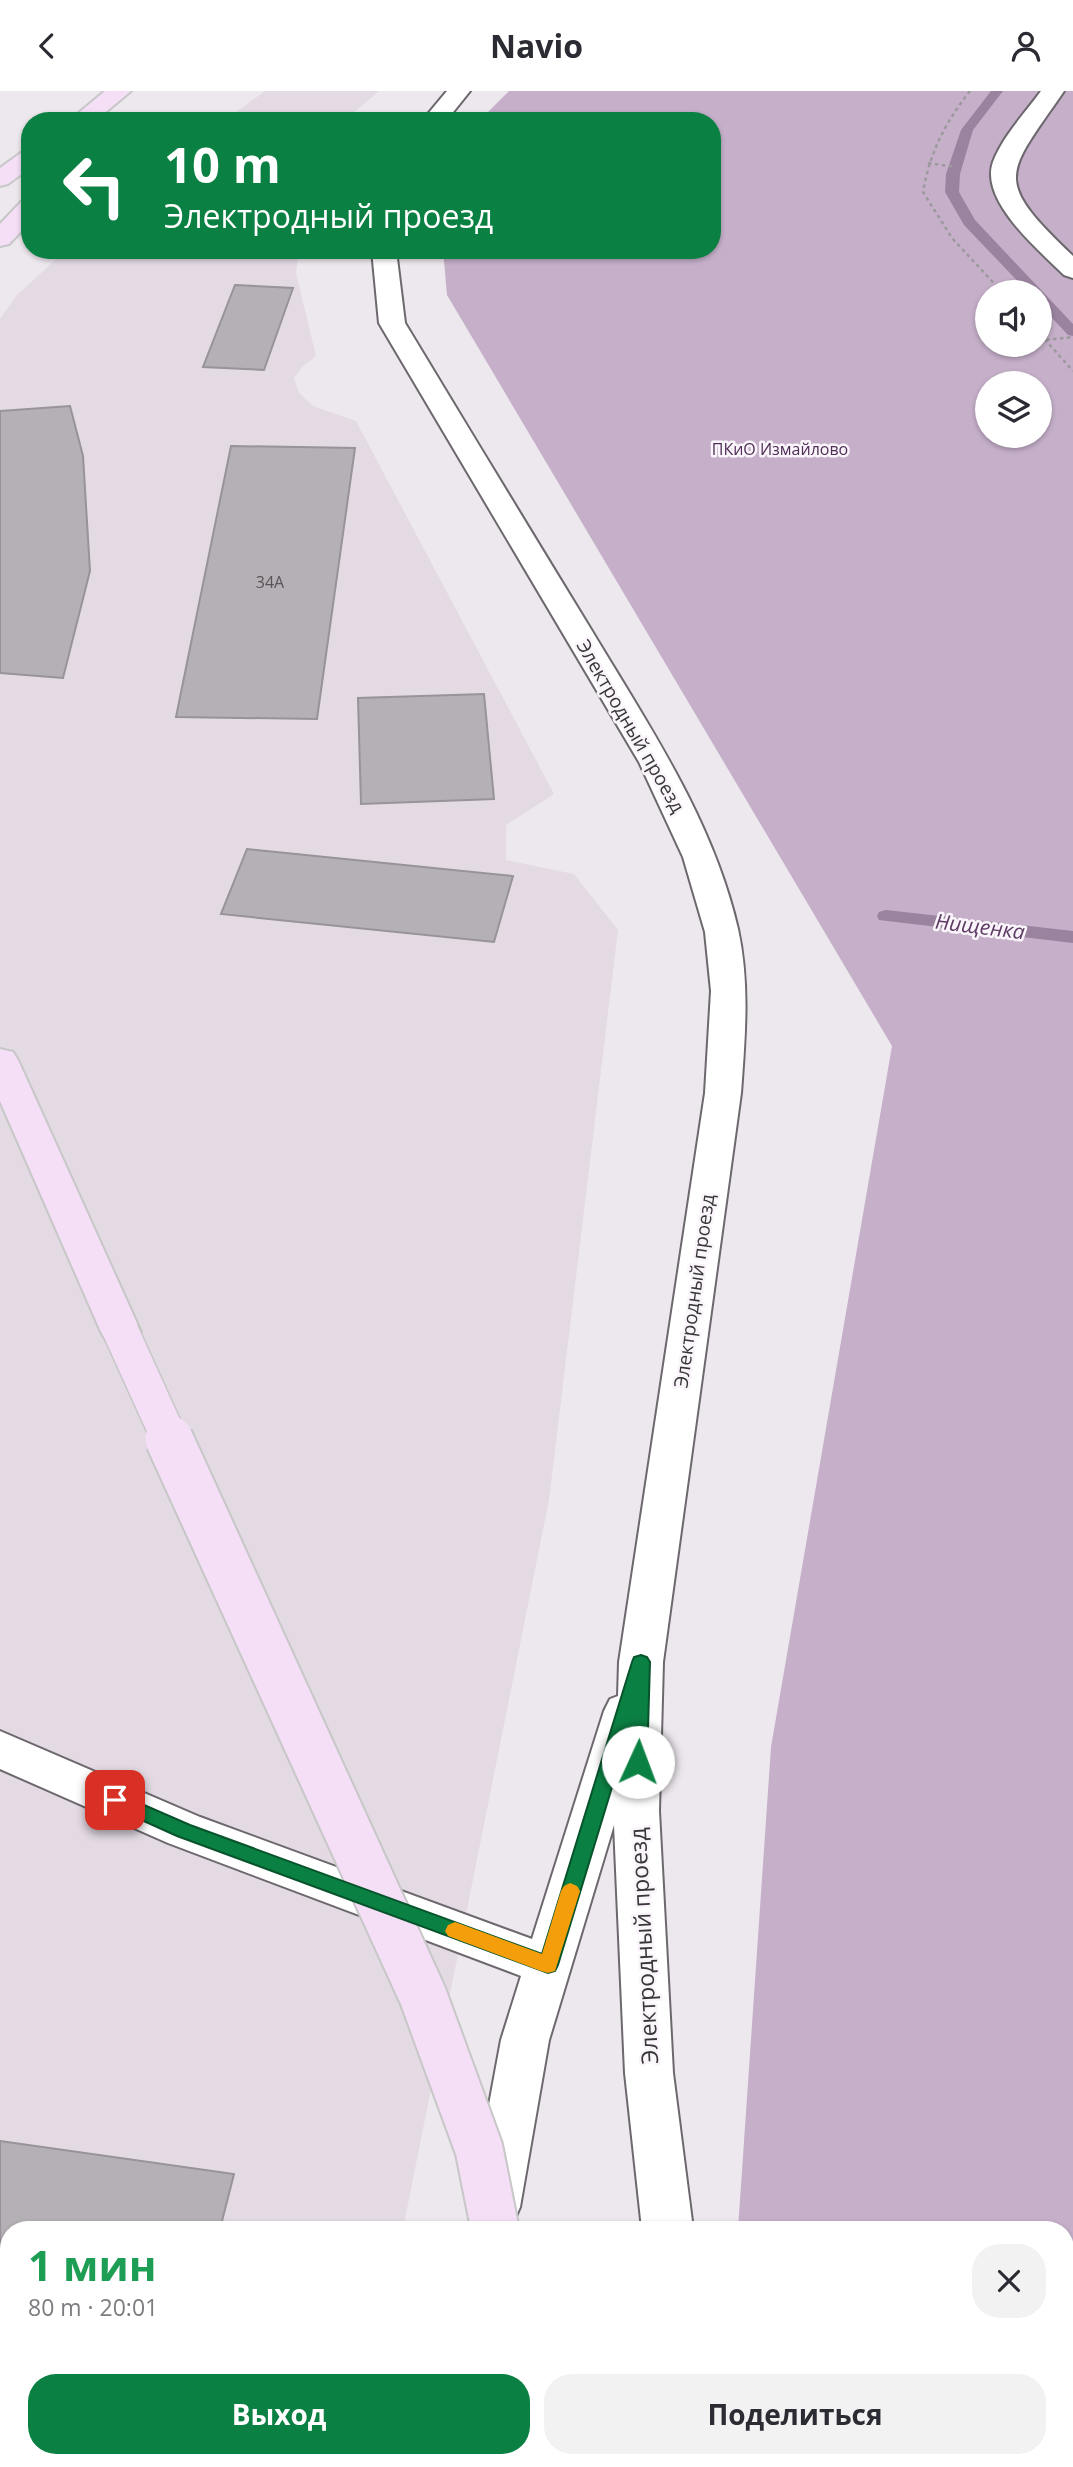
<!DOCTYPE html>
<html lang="ru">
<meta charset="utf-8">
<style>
:root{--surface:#fff;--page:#f2f2f3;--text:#2b2b33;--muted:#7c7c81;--accent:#0b8043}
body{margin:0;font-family:"Open Sans",sans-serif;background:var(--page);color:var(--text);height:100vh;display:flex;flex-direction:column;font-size:26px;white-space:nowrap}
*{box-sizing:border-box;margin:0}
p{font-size:23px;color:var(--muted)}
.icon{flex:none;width:38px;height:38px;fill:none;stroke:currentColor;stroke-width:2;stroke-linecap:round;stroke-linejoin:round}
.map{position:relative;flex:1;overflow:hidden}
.side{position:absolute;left:0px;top:2130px;width:1074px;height:247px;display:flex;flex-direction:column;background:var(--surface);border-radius:28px 28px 0 0;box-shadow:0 2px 5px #0004}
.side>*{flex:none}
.banner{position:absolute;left:21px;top:21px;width:700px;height:147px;border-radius:28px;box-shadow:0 2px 5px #0004;background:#0b8043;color:#fff;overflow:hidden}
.tools{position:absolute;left:975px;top:189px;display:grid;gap:14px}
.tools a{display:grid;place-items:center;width:77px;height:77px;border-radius:50%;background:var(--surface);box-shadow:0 2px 5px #0004;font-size:35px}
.pin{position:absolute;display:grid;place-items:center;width:60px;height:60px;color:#fff;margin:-30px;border-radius:14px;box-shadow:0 4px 10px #0006}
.me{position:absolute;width:77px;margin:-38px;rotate:2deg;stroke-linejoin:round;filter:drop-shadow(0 0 5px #0008)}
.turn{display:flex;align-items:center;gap:24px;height:147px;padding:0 28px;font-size:32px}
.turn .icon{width:91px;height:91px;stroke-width:2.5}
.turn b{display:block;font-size:49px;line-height:60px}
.round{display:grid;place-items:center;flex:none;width:74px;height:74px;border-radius:28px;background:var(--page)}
.head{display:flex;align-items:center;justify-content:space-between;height:119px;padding:0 28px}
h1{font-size:42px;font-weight:700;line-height:52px;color:#1e9e55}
.cta{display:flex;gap:14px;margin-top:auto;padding:14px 28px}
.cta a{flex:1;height:80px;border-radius:28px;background:var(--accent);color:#fff;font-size:28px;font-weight:700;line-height:80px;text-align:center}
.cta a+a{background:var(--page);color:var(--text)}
header{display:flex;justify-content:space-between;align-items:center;height:91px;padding:0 28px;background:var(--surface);font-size:32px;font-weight:700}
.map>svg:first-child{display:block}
</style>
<header><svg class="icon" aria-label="back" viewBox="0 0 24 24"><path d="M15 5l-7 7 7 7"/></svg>Navio<svg class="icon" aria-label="person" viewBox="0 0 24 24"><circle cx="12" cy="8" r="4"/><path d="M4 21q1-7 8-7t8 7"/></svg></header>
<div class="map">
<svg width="1073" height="2376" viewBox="0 0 1073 2376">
<rect width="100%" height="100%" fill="#ede8ee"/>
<g fill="#e4dae4">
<polygon points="265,0 379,0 352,23 348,30 224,30"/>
<polygon points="66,159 299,159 296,182 316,265 302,276 294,287 299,302 313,315 356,330 554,703 506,734 506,769 574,783 618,839 549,1409 403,2138 9,2138 9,2368 357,2368 356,2376 0,2376 0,228 17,204"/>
</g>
<path fill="#c5afc9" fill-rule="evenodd" d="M509,0h564v2376h-351l1,-8h343v-230h-328l33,-482 121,-701 -445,-751 -4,-45h269v-129h-229l5,-9zM987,201h53v53h-53zM987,292h53v53h-53z"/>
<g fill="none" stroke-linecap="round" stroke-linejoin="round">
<g fill="#9a839f" fill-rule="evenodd">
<polygon points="991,0 1003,0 973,39 960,83 959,101 975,129 1073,233 1073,245 1068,244 1040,214 1040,201 1028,201 964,134 945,101 946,83 961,39"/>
<polygon points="886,819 1073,840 1073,852 879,829 877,825 879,821"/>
</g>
</g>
<g fill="#b5b0b5" stroke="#979398" stroke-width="2">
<polygon points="235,194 293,197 264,279 203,276"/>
<polygon points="70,315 83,365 90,480 63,587 0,582 0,320"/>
<polygon points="231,355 355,357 317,628 176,626"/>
<polygon points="484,603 494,708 361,713 358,607"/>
<polygon points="247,758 513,785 494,851 221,823"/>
<polygon points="0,2050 234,2083 220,2138 157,2136 156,2138 9,2138 9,2228 0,2227"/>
<polygon points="0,2242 9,2243 0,2273"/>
<polygon points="92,2368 275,2368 273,2376 89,2376"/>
</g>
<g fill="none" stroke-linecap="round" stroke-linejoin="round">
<g stroke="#6c686d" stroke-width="4">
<g id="minor">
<polygon points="447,0 470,0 446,30 422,30"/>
<path d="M1041,0h23c-58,85 -73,87 9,165v22l-9,-3c-24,-24 -85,-74 -71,-113 10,-26 32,-49 48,-71z"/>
<path d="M372,159h24l9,73c62,103 124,205 187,308 57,95 121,189 146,298 12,55 7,109 3,164l-78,569 -4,149 14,262 20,156h-51l-17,-156 -11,-248 -65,215 -29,167 -7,16 -16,6 -20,-6 -7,-16 31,-167 20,-64 -353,-133 -168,-74v-38l200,86 332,122 72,-228 6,-12 8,-3 1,-34 86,-569 6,-102 -6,-59 -22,-75 -44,-95 -260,-439z"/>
<polygon points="424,2368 478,2368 477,2376 423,2376"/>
<polygon points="668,2368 722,2368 723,2376 669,2376"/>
</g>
</g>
<g stroke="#c7c7c7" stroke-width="4">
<g id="major">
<polygon points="105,0 131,0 95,30 69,30"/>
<polygon points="30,59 30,77 8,93 0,95 0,77 22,61"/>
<polygon points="30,109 30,131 9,153 0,155 0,133 21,111"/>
<polygon points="0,958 13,961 18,969 141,1241 135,1251 121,1255 107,1251 101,1241 0,1010"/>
<polygon points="506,2368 560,2368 561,2376 507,2376"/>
</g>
</g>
<g stroke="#9c999d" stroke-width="2.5" stroke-dasharray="3.5 3.5" stroke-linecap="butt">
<path d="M970,0c-25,32 -40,61 -47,101l29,46 50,54"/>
<polyline points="928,72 955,76"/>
<polyline points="1040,243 1073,280"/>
<polyline points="1046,249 1073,246"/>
</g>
<use href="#minor" fill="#fff" fill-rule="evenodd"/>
<use href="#major" fill="#f4dff7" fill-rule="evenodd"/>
<g stroke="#c7c7c7" stroke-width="38" stroke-linecap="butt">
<polyline id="major-bridge-far1" points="121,1241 170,1349"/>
</g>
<g stroke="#c7c7c7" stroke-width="51" stroke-linecap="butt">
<polyline id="major-bridge" points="169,1348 423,1905 479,2058 495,2138"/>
</g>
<use href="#major-bridge-far1" stroke="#f4dff7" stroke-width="35"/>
<use href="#major-bridge" stroke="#f4dff7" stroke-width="47"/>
</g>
<polygon fill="#0b8043" stroke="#07532c" stroke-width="2" points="641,1564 647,1566 650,1571 647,1671 644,1676 638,1678 631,1676 629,1671 630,1637 558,1874 555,1880 548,1882 177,1745 108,1714 105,1709 108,1704 115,1701 121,1704 190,1734 542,1863 632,1571 634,1566"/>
<polygon fill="#f59e0b" points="570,1792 577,1795 580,1800 555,1880 548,1882 541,1880 448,1845 445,1840 448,1834 455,1831 542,1863 561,1800 564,1795"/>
<g text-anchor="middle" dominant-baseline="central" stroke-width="5" stroke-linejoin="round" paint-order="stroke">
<g font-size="16" fill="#502e57" stroke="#faf5fb">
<text x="780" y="358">ПКиО Измайлово</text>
</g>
<g font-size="16" fill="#575457">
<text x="270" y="491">34А</text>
</g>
<g font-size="19" fill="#383638" stroke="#faf5fb">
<text transform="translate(631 635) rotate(60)">Электродный проезд</text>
<text transform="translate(694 1200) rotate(-82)">Электродный проезд</text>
</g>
<g font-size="21" font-style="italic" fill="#5d3b64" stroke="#faf5fb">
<text transform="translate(980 835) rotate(7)">Нищенка</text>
</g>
<g font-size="23" fill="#383638" stroke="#faf5fb">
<text transform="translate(643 1855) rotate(-93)">Электродный проезд</text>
</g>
</g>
</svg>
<div class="tools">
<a><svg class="icon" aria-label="sound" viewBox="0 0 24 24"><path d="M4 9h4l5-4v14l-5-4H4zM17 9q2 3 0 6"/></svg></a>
<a><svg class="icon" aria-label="layers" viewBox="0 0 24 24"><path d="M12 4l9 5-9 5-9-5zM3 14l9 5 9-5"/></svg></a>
</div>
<div class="pin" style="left:115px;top:1709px;background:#d93025"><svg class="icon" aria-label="arrive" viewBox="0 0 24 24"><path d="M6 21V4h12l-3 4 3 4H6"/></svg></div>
<svg class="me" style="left:638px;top:1671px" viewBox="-20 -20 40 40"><circle r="19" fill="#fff"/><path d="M0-13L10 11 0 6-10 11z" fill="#0b8043"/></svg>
<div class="banner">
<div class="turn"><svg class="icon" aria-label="left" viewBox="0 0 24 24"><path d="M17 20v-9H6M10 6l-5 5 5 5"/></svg><div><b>10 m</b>Электродный проезд</div></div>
</div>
<section class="side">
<div class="head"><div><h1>1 мин</h1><p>80 m · 20:01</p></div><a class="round"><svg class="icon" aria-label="close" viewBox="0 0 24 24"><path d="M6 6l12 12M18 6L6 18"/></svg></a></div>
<div class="cta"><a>Выход</a><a>Поделиться</a></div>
</section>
</div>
